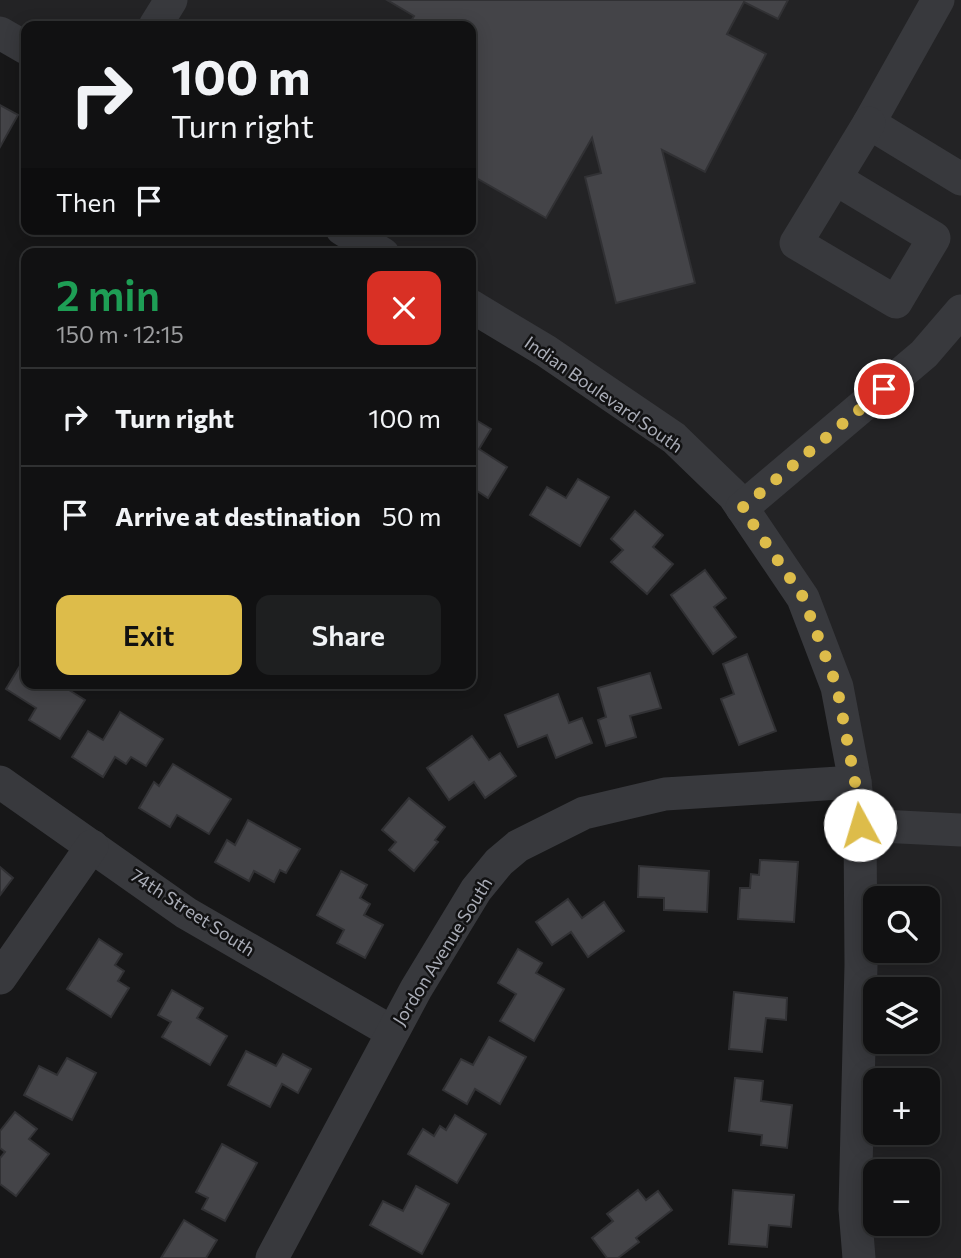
<!DOCTYPE html>
<meta charset="utf-8">
<style>
:root{--surface:#111112;--page:#1e1f20;--text:#f1f3f6;--muted:#9c9d9f;--line:#303132;--accent:#ddbc4a}
body{margin:0;font-family:Commissioner,sans-serif;background:var(--page);color:var(--text);height:100vh;display:flex;flex-direction:column;font-size:26px;white-space:nowrap}
*{box-sizing:border-box;margin:0}
p{font-size:23px;color:var(--muted)}
.icon{flex:none;width:38px;height:38px;fill:none;stroke:currentColor;stroke-width:2;stroke-linecap:round;stroke-linejoin:round}
.map{position:relative;flex:1;overflow:hidden}
.drawer{position:absolute;left:21px;top:248px;width:455px;height:441px;display:flex;flex-direction:column;background:var(--surface);border-radius:14px;box-shadow:0 4px 18px #0003,0 0 0 2px var(--line)}
.drawer>*{flex:none}
.guide{position:absolute;left:21px;top:21px;width:455px;height:214px;border-radius:14px;box-shadow:0 4px 18px #0003,0 0 0 2px var(--line);background:#111112;color:var(--text);overflow:hidden}
.tools{position:absolute;left:863px;top:886px;display:grid;gap:14px}
.tools a{display:grid;place-items:center;width:77px;height:77px;border-radius:14px;background:var(--surface);box-shadow:0 4px 18px #0003,0 0 0 2px var(--line);font-size:35px}
.pin{position:absolute;display:grid;place-items:center;width:60px;height:60px;color:#fff;margin:-30px;border:4px solid #fff;border-radius:50%;box-shadow:0 2px 7px #0007}
.me{position:absolute;width:77px;margin:-38px;rotate:354deg;stroke-linejoin:round;filter:drop-shadow(0 0 5px #0008)}
.turn{display:flex;align-items:center;gap:24px;height:147px;padding:0 35px;font-size:32px}
.turn .icon{width:91px;height:91px;stroke-width:2.5}
.turn b{display:block;font-size:49px;line-height:60px}
.then{display:flex;align-items:center;height:66px;padding:0 35px;background:#0003;gap:14px;font-size:26px}
.round{display:grid;place-items:center;flex:none;width:74px;height:74px;border-radius:14px;background:var(--page)}
.head{display:flex;align-items:center;justify-content:space-between;height:119px;padding:0 35px}
h1{font-size:42px;font-weight:600;line-height:52px;color:#1e9e55}
.action{display:flex;gap:14px;margin-top:auto;padding:14px 35px}
.action a{flex:1;height:80px;border-radius:14px;background:var(--accent);color:#111;font-size:28px;font-weight:600;line-height:80px;text-align:center}
.action a+a{background:var(--page);color:var(--text)}
ul{padding:0;list-style:none}
li{display:flex;align-items:center;gap:21px;height:98px;padding:0 35px;border-top:2px solid var(--line)}
li div{flex:1}
li b{display:block;font-size:26px}
li em{font-style:normal}
.map>svg:first-child{display:block}
</style>
<div class="map">
<svg width="961" height="1258" viewBox="0 0 961 1258">
<rect width="100%" height="100%" fill="#171718"/>
<path fill="#232325" fill-rule="evenodd" d="M0,0h961v1258h-102l1,-433 -23,-138 -103,-191 -263,-190v-52h-88l-41,-25h129v-203h-445v22l-26,-15zM875,898h53v52h-53zM875,989h53v52h-53zM875,1080h53v52h-53zM875,1171h53v52h-53z"/>
<g fill="#444448" stroke="#313134" stroke-width="2">
<polygon points="387,0 788,0 778,19 744,2 727,34 766,54 705,172 662,150 695,283 616,303 585,177 601,173 592,138 546,218 471,175 471,26 408,26 414,16"/>
<polygon points="0,105 18,115 0,147"/>
<polygon points="471,417 491,429 479,449 507,467 488,498 471,487"/>
<polygon points="578,479 609,497 580,546 530,515 547,487 566,498"/>
<polygon points="635,511 663,535 653,547 673,564 647,594 611,562 623,550 611,539"/>
<polygon points="705,570 726,598 714,607 736,637 713,654 671,595"/>
<polygon points="747,654 776,731 739,745 721,699 734,694 723,664"/>
<polygon points="23,661 26,663 26,684 72,684 69,690 85,700 60,739 29,720 36,708 6,689"/>
<polygon points="650,673 661,708 630,716 636,737 606,746 598,720 606,717 598,688"/>
<polygon points="558,694 569,723 582,718 592,743 556,758 547,735 518,747 505,715"/>
<polygon points="120,712 163,739 146,766 131,757 126,764 115,757 103,777 72,757 88,731 103,740"/>
<polygon points="472,736 489,760 500,753 516,776 485,798 474,782 449,800 427,768"/>
<polygon points="173,764 231,799 209,834 177,815 170,827 139,808 154,782 159,786"/>
<polygon points="409,798 445,827 435,840 438,842 414,871 389,850 396,842 382,830"/>
<polygon points="248,820 300,849 286,873 280,870 274,882 254,871 249,881 215,862 227,840 235,845"/>
<polygon points="760,860 798,862 794,922 738,919 740,888 750,888 751,874 759,875"/>
<polygon points="639,866 709,871 707,912 664,910 664,898 638,897"/>
<polygon points="0,867 13,878 0,895"/>
<polygon points="341,871 367,885 360,898 370,904 364,915 383,925 365,958 337,943 344,930 317,915"/>
<polygon points="568,899 582,918 604,902 624,931 588,957 571,932 552,945 536,922"/>
<polygon points="99,939 122,954 115,965 124,971 118,981 129,988 111,1017 67,989"/>
<polygon points="518,949 542,963 536,973 564,989 534,1041 500,1021 516,994 498,983"/>
<polygon points="172,990 203,1008 197,1018 227,1036 210,1065 162,1037 171,1022 158,1015"/>
<polygon points="734,992 787,998 786,1020 766,1018 762,1052 729,1049"/>
<polygon points="489,1037 526,1057 500,1104 475,1089 467,1104 443,1090 461,1059 473,1065"/>
<polygon points="246,1051 276,1066 283,1054 311,1069 298,1093 282,1084 270,1107 228,1085"/>
<polygon points="67,1058 96,1073 72,1120 24,1095 39,1066 57,1075"/>
<polygon points="735,1078 763,1081 761,1101 792,1105 787,1148 761,1145 762,1135 729,1131"/>
<polygon points="15,1112 37,1129 29,1139 49,1154 16,1196 0,1184 0,1158 5,1152 0,1148 0,1131"/>
<polygon points="455,1115 486,1134 457,1183 408,1154 423,1129 434,1136 440,1126 446,1130"/>
<polygon points="222,1144 257,1163 225,1221 202,1209 208,1198 196,1192"/>
<polygon points="416,1186 449,1204 422,1254 370,1225 383,1201 403,1211"/>
<polygon points="638,1190 646,1200 658,1191 672,1210 636,1238 639,1242 618,1258 607,1258 592,1238 613,1221 607,1214"/>
<polygon points="733,1190 794,1195 791,1227 769,1225 767,1247 729,1244"/>
<polygon points="184,1220 217,1240 206,1258 161,1258"/>
</g>
<g fill="none" stroke-linecap="round" stroke-linejoin="round">
<g stroke="#38393d" stroke-width="33">
<polyline points="938,0 869,123 961,179"/>
<polyline points="155,26 171,0"/>
<polyline points="0,33 26,48"/>
<polyline points="836,179 934,238 896,302 796,243 869,123"/>
<polyline points="342,229 383,254"/>
<polyline points="471,306 546,351 674,438 734,496 803,598 837,687 855,782 860,825 861,965 855,1209 859,1258"/>
<polyline points="742,508 924,354 961,311"/>
<polyline points="0,782 186,913 392,1032"/>
<polyline points="860,825 961,830"/>
<polyline points="0,978 92,846"/>
<polyline points="272,1258 416,989 476,890 499,862 518,846 584,813 665,794 855,782"/>
</g>
</g>
<g fill="none" stroke-linecap="round" stroke-linejoin="round">
<polyline stroke="#ddbc4a" stroke-width="12" stroke-dasharray="0 21.6" points="860,825 855,782 837,687 803,597 742,508 884,389"/>
</g>
<g text-anchor="middle" dominant-baseline="central" stroke-width="5" stroke-linejoin="round" paint-order="stroke">
<g font-size="18" fill="#aaadb7" stroke="#121213">
<text transform="translate(604 394) rotate(35)">Indian Boulevard South</text>
<text transform="translate(193 912) rotate(33)">74th Street South</text>
<text transform="translate(442 951) rotate(-58)">Jordon Avenue South</text>
</g>
</g>
</svg>
<div class="tools">
<a><svg class="icon" aria-label="search" viewBox="0 0 24 24"><circle cx="10" cy="10" r="6"/><path d="M15 15l6 6"/></svg></a>
<a><svg class="icon" aria-label="layers" viewBox="0 0 24 24"><path d="M12 4l9 5-9 5-9-5zM3 14l9 5 9-5"/></svg></a>
<a>+</a>
<a>−</a>
</div>
<div class="pin" style="left:884px;top:389px;background:#d93025"><svg class="icon" aria-label="arrive" viewBox="0 0 24 24"><path d="M6 21V4h12l-3 4 3 4H6"/></svg></div>
<svg class="me" style="left:860px;top:825px" viewBox="-20 -20 40 40"><circle r="19" fill="#fff"/><path d="M0-13L10 11 0 6-10 11z" fill="#ddbc4a"/></svg>
<div class="guide">
<div class="turn"><svg class="icon" aria-label="right" viewBox="0 0 24 24"><path d="M7 20v-9h11M14 6l5 5-5 5"/></svg><div><b>100 m</b>Turn right</div></div>
<div class="then">Then<svg class="icon" aria-label="arrive" viewBox="0 0 24 24"><path d="M6 21V4h12l-3 4 3 4H6"/></svg></div>
</div>
<section class="drawer">
<div class="head"><div><h1>2 min</h1><p>150 m · 12:15</p></div><a class="round" style="background:#d93025;color:#fff"><svg class="icon" aria-label="close" viewBox="0 0 24 24"><path d="M6 6l12 12M18 6L6 18"/></svg></a></div>
<ul>
<li><svg class="icon" aria-label="right" viewBox="0 0 24 24"><path d="M7 20v-9h11M14 6l5 5-5 5"/></svg><div><b>Turn right</b></div><em>100 m</em></li>
<li><svg class="icon" aria-label="arrive" viewBox="0 0 24 24"><path d="M6 21V4h12l-3 4 3 4H6"/></svg><div><b>Arrive at destination</b></div><em>50 m</em></li>
</ul>
<div class="action"><a>Exit</a><a>Share</a></div>
</section>
</div>
